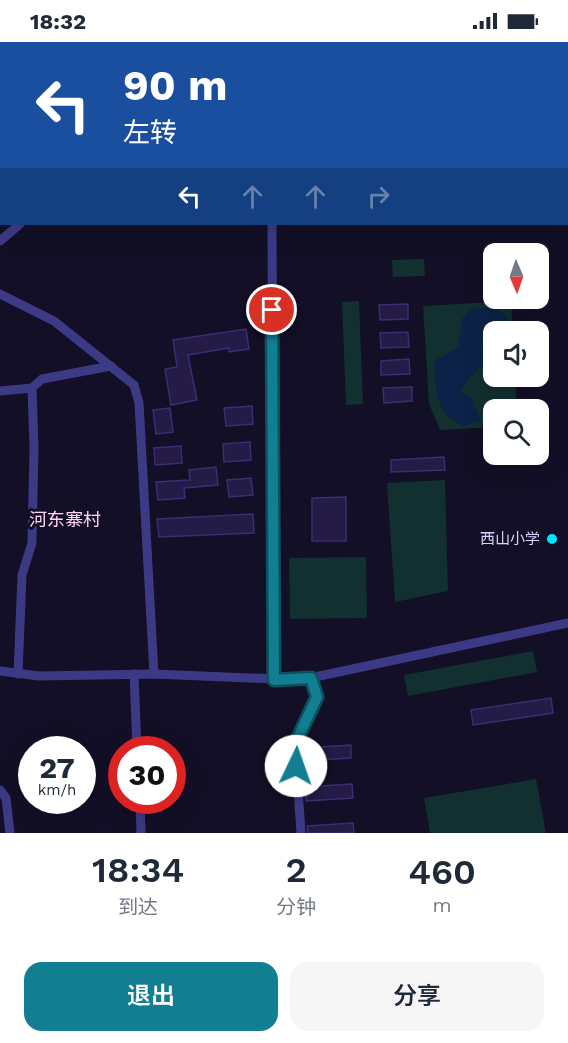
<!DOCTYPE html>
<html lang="zh">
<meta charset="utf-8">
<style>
:root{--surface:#fff;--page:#f6f6f7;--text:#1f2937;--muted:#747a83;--accent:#117e91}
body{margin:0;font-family:"Work Sans","Noto Sans SC",sans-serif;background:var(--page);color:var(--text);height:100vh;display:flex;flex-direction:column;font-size:22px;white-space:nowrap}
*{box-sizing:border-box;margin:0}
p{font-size:20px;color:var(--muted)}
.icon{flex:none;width:33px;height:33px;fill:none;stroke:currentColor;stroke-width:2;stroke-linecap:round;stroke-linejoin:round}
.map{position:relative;height:791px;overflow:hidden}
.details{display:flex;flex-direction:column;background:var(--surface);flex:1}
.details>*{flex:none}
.hud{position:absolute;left:0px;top:0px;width:568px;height:183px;box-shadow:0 6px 24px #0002;background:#1a4fa0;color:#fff;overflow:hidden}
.needle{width:39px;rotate:178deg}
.buttons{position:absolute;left:483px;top:201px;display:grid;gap:12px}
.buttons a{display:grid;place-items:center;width:66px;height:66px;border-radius:12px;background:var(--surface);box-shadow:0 6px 24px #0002;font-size:30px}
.speed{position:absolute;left:18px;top:694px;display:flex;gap:12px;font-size:30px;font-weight:700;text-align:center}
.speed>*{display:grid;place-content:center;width:78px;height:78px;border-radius:50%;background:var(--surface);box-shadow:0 6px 24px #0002;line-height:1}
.speed small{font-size:15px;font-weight:400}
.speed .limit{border:9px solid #d22;background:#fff;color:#111}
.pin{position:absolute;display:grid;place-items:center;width:51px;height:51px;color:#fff;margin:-26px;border:3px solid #fff;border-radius:50%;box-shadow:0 2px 6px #0007}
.me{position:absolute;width:66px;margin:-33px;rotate:3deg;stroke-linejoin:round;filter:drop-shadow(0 0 4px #0008)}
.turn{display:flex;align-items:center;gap:21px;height:126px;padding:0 24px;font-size:27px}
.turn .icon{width:78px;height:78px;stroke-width:2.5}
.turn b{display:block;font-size:42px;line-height:51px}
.lanes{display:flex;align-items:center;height:57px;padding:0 24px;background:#0003;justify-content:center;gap:30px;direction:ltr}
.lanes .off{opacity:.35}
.eta{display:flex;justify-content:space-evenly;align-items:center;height:102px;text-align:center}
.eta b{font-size:36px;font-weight:600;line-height:42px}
.action{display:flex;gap:12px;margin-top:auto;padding:12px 24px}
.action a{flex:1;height:69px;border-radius:18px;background:var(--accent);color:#fff;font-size:24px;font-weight:600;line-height:69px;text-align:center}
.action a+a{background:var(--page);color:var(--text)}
.status{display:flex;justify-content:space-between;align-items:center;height:42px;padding:0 30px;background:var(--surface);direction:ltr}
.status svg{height:16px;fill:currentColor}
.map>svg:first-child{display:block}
</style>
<div class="status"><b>18:32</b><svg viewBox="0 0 49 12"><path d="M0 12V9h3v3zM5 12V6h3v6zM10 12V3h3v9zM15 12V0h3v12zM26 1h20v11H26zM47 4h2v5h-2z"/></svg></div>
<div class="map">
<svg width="568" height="791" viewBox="0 0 568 791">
<rect width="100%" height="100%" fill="#130f26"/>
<g fill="#12302f">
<polygon points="424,217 425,234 393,235 392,218"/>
<polygon points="359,259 363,362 346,363 342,260"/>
<polygon points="511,259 513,289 494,290 494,334 515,335 517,367 494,368 493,385 440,388 429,362 423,264"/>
<polygon points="445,438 448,549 395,560 387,441"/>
<polygon points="366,515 367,576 290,577 289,516"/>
<polygon points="533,609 537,630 408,654 404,633"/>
<polygon points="536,737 546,791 430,791 424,756"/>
</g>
<path fill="#0c2248" d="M496,265l12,10v14l-14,1 -1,38 -13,-4 -20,25 11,7 10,23 -19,5c-28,-15 -26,-36 -28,-65l24,-14 4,-28 9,-10z"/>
<g fill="#241b47" stroke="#3b2d73" stroke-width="1.5">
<polygon points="408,262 408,277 380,278 379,263"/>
<polygon points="246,287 249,307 229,310 229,306 188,313 197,358 171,363 165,327 177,325 173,298"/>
<polygon points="408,290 409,305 381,306 380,291"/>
<polygon points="409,317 410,332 381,333 381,319"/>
<polygon points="412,345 412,359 384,361 383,346"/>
<polygon points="252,364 253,382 226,384 224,366"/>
<polygon points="170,366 173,390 156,392 153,368"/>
<polygon points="250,400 251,418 224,420 223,402"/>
<polygon points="181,404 182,421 155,423 154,406"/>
<polygon points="444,415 445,428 391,430 391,418"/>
<polygon points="216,425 218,443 184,446 185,456 158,458 156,440 190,438 189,428"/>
<polygon points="251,436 253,453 229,455 227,438"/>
<polygon points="346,455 346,499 312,499 312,456"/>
<polygon points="253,472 254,491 159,495 157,477"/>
<polygon points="551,656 553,671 473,683 471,668"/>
<polygon points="351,703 351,716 303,719 303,706"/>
<polygon points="352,742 353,756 306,759 305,745"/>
<polygon points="353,781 354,791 308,791 307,784"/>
</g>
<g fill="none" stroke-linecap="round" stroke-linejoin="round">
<g stroke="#3d3a85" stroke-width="9">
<polyline points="272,182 274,638"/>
<polyline points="0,199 20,182"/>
<polyline points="0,252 54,279 134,343 139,361 154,632"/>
<polyline points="0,349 32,346 42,337 111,324"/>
<polyline points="0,629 39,634 154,632 301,638 568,581"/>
<polyline points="18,632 22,533 32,501 34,406 32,346"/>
<polyline points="134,632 137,708"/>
<polyline points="0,748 6,756 10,791"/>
<polyline points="140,759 141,791"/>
<polyline points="301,791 295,702 317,655 311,636"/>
</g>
<g stroke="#6f6bff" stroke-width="12">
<polyline points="50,0 60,2"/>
<polyline points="567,66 568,66"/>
</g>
</g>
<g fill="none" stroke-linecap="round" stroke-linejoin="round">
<g stroke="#0b525e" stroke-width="15">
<polyline id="route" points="272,268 274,638 311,636 317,655 295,702 296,724"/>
</g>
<use href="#route" stroke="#117e91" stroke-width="10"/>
</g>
<circle fill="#00e5ff" stroke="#130f26" stroke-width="2" cx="552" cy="497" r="6"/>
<g text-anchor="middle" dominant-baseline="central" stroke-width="6" stroke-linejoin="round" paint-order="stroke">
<g font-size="15" fill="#d9d4ff" stroke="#130f26" text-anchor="end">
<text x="540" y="497">西山小学</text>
</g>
<g font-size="18" fill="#ffd6f0" stroke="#130f26">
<text x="65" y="477">河东寨村</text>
</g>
</g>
</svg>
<div class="buttons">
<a><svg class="needle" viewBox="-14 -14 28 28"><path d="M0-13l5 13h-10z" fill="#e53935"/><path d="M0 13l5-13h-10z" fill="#747a83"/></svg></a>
<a><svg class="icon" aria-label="sound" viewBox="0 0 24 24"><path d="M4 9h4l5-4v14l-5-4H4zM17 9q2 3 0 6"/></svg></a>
<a><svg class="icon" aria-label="search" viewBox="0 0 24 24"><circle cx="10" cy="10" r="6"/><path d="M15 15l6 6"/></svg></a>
</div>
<div class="speed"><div>27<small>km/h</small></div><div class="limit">30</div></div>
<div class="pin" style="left:272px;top:268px;background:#d93025"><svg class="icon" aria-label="arrive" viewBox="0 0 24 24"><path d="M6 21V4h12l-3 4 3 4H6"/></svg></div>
<svg class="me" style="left:296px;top:724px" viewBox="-20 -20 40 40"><circle r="19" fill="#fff"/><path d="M0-13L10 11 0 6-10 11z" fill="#117e91"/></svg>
<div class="hud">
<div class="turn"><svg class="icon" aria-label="left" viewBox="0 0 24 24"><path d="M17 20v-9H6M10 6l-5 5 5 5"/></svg><div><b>90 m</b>左转</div></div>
<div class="lanes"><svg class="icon" aria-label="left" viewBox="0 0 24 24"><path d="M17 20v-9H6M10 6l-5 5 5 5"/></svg><svg class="icon off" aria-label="ahead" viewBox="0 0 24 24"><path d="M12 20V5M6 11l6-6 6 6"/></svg><svg class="icon off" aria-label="ahead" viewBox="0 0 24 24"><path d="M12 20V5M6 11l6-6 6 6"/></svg><svg class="icon off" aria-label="right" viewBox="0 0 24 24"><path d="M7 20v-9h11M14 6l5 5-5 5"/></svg></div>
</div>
</div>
<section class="details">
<div class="eta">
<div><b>18:34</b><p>到达</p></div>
<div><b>2</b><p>分钟</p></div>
<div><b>460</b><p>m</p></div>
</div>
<div class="action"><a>退出</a><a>分享</a></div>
</section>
